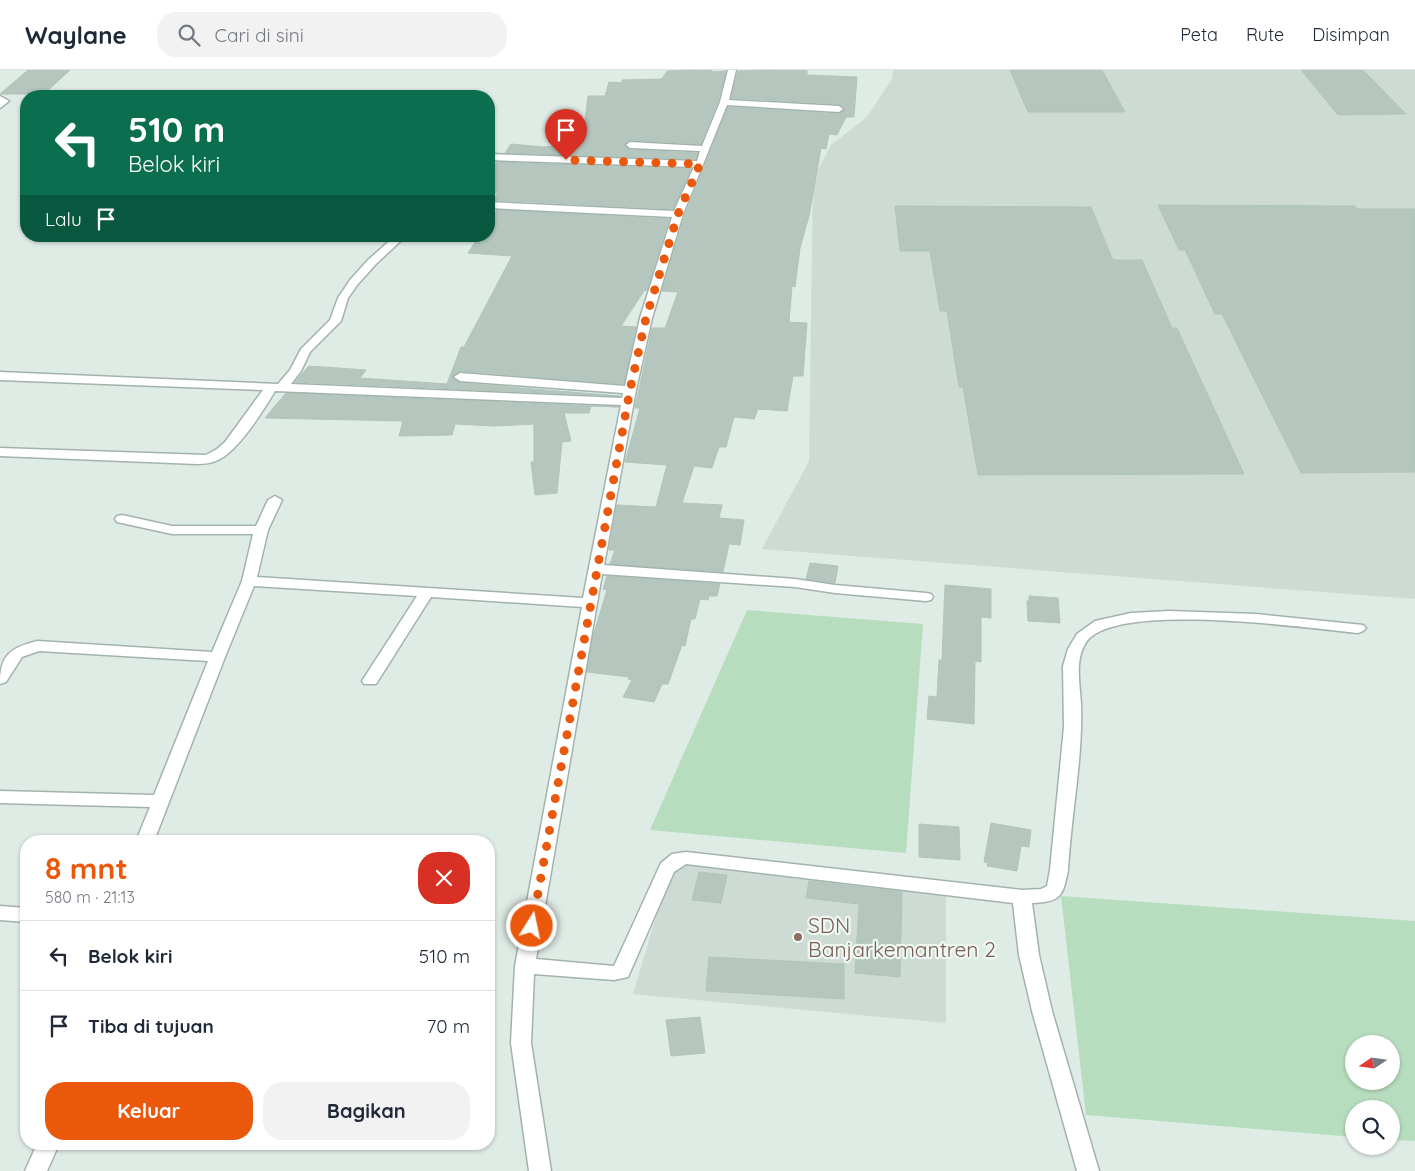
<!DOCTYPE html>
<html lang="id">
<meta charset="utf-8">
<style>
:root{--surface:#fff;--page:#f2f2f3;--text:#1f2937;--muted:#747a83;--line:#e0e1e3;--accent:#ea580c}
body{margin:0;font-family:Quicksand,sans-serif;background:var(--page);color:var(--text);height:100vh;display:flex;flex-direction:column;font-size:19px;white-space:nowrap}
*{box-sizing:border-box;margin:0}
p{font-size:16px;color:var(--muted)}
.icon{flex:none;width:28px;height:28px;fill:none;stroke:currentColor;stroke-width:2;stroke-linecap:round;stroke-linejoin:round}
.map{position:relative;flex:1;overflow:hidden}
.sheet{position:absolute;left:20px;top:765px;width:475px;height:315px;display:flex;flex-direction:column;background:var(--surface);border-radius:20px;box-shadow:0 1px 4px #0004}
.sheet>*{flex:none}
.guide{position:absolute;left:20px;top:20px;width:475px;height:152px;border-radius:20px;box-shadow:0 1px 4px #0004;background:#0b6e4f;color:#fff;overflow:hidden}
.needle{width:32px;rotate:257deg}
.tools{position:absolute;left:1345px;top:965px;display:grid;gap:10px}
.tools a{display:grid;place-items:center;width:55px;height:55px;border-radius:50%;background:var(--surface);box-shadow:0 1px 4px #0004;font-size:25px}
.pin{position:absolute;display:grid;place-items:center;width:42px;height:42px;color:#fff;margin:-51px -21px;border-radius:50% 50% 50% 0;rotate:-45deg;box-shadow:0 0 5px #0007}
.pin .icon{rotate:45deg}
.me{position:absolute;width:55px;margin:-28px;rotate:10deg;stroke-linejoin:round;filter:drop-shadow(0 0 4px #0008)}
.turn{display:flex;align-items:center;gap:18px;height:105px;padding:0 25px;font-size:22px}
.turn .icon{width:65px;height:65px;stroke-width:2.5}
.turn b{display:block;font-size:35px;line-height:42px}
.then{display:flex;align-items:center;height:48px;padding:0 25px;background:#0003;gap:10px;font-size:19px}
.round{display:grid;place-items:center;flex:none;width:52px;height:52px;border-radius:20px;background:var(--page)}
.overview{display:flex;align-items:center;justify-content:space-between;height:85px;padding:0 25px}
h1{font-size:30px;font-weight:800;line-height:38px;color:var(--accent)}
.action{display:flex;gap:10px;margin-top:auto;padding:10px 25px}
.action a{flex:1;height:58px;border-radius:20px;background:var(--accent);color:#fff;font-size:20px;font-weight:800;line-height:58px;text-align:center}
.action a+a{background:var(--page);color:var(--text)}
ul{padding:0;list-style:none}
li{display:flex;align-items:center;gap:15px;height:70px;padding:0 25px;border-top:1px solid var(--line)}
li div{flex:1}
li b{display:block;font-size:19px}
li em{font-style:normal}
header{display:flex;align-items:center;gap:30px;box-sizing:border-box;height:70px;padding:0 25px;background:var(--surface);border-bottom:1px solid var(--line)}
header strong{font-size:24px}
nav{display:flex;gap:28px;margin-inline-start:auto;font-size:18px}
.search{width:350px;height:45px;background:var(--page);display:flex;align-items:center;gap:12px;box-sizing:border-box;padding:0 18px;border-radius:20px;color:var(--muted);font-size:19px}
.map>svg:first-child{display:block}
</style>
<header>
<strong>Waylane</strong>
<div class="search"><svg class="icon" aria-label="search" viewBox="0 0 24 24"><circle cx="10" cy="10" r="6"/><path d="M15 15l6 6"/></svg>Cari di sini</div>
<nav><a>Peta</a><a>Rute</a><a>Disimpan</a></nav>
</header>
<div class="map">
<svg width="1415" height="1101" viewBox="0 0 1415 1101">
<rect width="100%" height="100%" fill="#dfebe5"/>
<g fill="#cddbd4">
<polygon points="893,0 1415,0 1415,529 762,479 809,391 813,109 831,75 867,47 892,9"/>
<polygon points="674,786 946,811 946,953 633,924"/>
</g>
<g fill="#b6debe" fill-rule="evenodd">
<polygon points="747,540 923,554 906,783 650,760"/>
<path d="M1061,826l354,25v220l-24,-1v-31h-37v28l-268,-22zM1354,974h37v37h-37z"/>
</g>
<g fill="#b4c6be" stroke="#b1c5bb">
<polygon points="28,0 70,0 44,24 0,24"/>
<polygon points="712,0 712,2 726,1 718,31 701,74 630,70 624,75 630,80 698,83 696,89 505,83 511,74 543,77 582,75 588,26 605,26 609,12 622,13 622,10 662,9 667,1"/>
<polygon points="807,0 807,5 857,7 854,47 846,47 837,65 829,64 826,79 821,78 809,146 800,178 795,217 792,216 789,252 807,253 803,306 793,306 787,341 758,339 754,349 734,347 726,377 719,377 712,398 694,396 682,433 722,435 719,448 744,450 740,475 729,474 723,502 610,494 615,480 609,480 617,435 656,437 667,395 625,392 640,338 635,338 652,258 665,258 678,222 662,221 685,145 728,37 839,44 845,39 839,34 731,28 738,1"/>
<polygon points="1010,0 1102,0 1125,42 1028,42"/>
<polygon points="1301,0 1363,0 1406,44 1338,45"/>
<polygon points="497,92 691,99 673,139 493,130 498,123 489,122 489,103"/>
<polygon points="1158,135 1355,136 1357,139 1415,139 1415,402 1301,403 1222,244 1215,244 1185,180 1179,180"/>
<polygon points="895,136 1091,137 1113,190 1142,190 1172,258 1177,258 1244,404 978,405 963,317 959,317 947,241 940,241 930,181 900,181"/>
<polygon points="497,140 669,149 647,220 644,221 621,256 636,257 624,314 460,301 452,306 460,313 620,326 295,312 309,296 366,300 360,308 447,314 461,277 464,277 512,186 468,183 479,166 489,166 489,152"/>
<polygon points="286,323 619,337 591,336 589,343 564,343 571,371 562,372 557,423 535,425 531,392 534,392 534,354 495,356 455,354 452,365 399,366 403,351 265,348"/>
<polygon points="810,493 838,496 835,513 806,509"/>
<polygon points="607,506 720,514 717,526 709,526 708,530 700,529 695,549 691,549 685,576 682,575 668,614 662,614 654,632 623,627 632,610 628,609 629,607 587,602 593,566 607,520 603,519"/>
<polygon points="945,515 991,519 991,548 981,547 981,592 975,591 974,654 927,649 929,626 937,627 939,590 942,590"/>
<polygon points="1029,526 1058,528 1060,553 1028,551 1027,531 1029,531"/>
<polygon points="991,753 1031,760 1029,777 1021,776 1017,801 987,796 988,793 984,792"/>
<polygon points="919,754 959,757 960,790 919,787"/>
<polygon points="699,802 727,805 721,833 692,830"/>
<polygon points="809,811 902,822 900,907 855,903 859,834 806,828"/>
<polygon points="709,887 844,894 844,929 706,921"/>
<polygon points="700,947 705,983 671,986 666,950"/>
</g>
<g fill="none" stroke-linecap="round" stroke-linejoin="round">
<g stroke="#a2b3ac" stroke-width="3">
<g id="street">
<path d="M728,0h8l-7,30 110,6 4,3 -4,3 -112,-7 -44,109 -31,104 -16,72 -32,175 191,14 40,6 91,8 5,1 2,3 -2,3 -5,1 -91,-8 -40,-6 -193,-13 -66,385 78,7 47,-103 11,-9 14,-2 336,38 19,-1 6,-3 3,-16 14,-143 -1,-61 5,-17 9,-15 18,-13 36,-8 38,-2 87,3 107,11 3,3 -3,3 -5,2c-50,-5 -240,-32 -271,8 -13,18 -7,43 -6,63 2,53 -10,112 -13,166 -5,26 -7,32 -36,33l7,52 13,56 47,160h-22l-45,-160 -13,-56 -6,-52 -327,-39 -12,8 -46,105 -14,3 -80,-6 -3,69 20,128h-22l-18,-128 4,-77 67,-359 -151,-10 -55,87h-12l-2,-3 55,-85 -163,-10 -29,71 -71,184h-18l14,-34 -150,-4v-12l154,4 54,-134 -169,-10 -17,6 -16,25 -6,2c0,-29 10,-36 37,-43l175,11 30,-71 11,-47h-81l-55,-12 -2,-3 2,-3 5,-1 50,11h84l12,-26 7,-4 7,4 -14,30 -11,47 326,21 38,-193 -346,-14c-12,20 -35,57 -55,68 -7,4 -15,5 -23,5l-197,-8v-8l206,7 11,-6 8,-7 38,-52 -263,-10v-8l278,12 12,-14 11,-21 29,-29 8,-22 12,-18 18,-20 27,-24h11l-30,28 -18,20 -10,14 -7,23 -31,31 -9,19 -10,13 331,14 1,-5 -163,-12 -6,-4 6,-4 165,13 15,-68 32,-101 -183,-9v-6l185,9 20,-44 -205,-7v-6l208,7 3,-10 -70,-3 -4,-3 4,-3 72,4 18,-44z"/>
<polygon points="0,26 9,31 0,38"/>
<polygon points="0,836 26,838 26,852 0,850"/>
<polygon points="37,1074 59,1074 47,1101 25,1101"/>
</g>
</g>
<use href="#street" fill="#fff" fill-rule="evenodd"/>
</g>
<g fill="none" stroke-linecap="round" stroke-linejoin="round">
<polyline stroke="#ea580c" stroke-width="9" stroke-dasharray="0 16.2" points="532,856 630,320 646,248 678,144 700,94 566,90"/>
</g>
<circle fill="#8d6e63" stroke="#f0f8f3" stroke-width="2" cx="798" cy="867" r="5"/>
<g text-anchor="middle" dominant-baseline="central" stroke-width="4.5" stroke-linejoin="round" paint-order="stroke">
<g font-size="21" fill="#785e54" stroke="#f0f8f3" text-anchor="start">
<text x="808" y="855">SDN<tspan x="808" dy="24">Banjarkemantren 2</tspan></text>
</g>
</g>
</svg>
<div class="tools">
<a><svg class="needle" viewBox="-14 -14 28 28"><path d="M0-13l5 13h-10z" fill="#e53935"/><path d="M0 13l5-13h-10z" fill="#747a83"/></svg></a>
<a><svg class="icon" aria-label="search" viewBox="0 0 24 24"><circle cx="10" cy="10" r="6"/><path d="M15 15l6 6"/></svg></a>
</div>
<div class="pin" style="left:566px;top:90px;background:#d93025"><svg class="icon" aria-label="arrive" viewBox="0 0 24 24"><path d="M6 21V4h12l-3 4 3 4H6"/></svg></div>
<svg class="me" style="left:532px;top:856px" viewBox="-20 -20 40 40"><circle r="17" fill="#ea580c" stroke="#fff" stroke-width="3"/><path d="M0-11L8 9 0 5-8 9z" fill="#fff"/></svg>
<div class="guide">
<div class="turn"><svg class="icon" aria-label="left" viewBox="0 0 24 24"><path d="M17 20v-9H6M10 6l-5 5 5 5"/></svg><div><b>510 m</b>Belok kiri</div></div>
<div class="then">Lalu<svg class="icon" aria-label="arrive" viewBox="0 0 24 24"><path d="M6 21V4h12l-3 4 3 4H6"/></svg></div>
</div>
<section class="sheet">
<div class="overview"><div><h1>8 mnt</h1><p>580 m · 21:13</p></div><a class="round" style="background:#d93025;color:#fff"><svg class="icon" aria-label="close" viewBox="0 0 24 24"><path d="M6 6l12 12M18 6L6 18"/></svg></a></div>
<ul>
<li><svg class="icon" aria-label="left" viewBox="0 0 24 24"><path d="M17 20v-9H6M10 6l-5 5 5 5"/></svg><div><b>Belok kiri</b></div><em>510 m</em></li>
<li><svg class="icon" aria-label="arrive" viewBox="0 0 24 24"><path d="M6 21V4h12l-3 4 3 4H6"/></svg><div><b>Tiba di tujuan</b></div><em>70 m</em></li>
</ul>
<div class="action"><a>Keluar</a><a>Bagikan</a></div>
</section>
</div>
